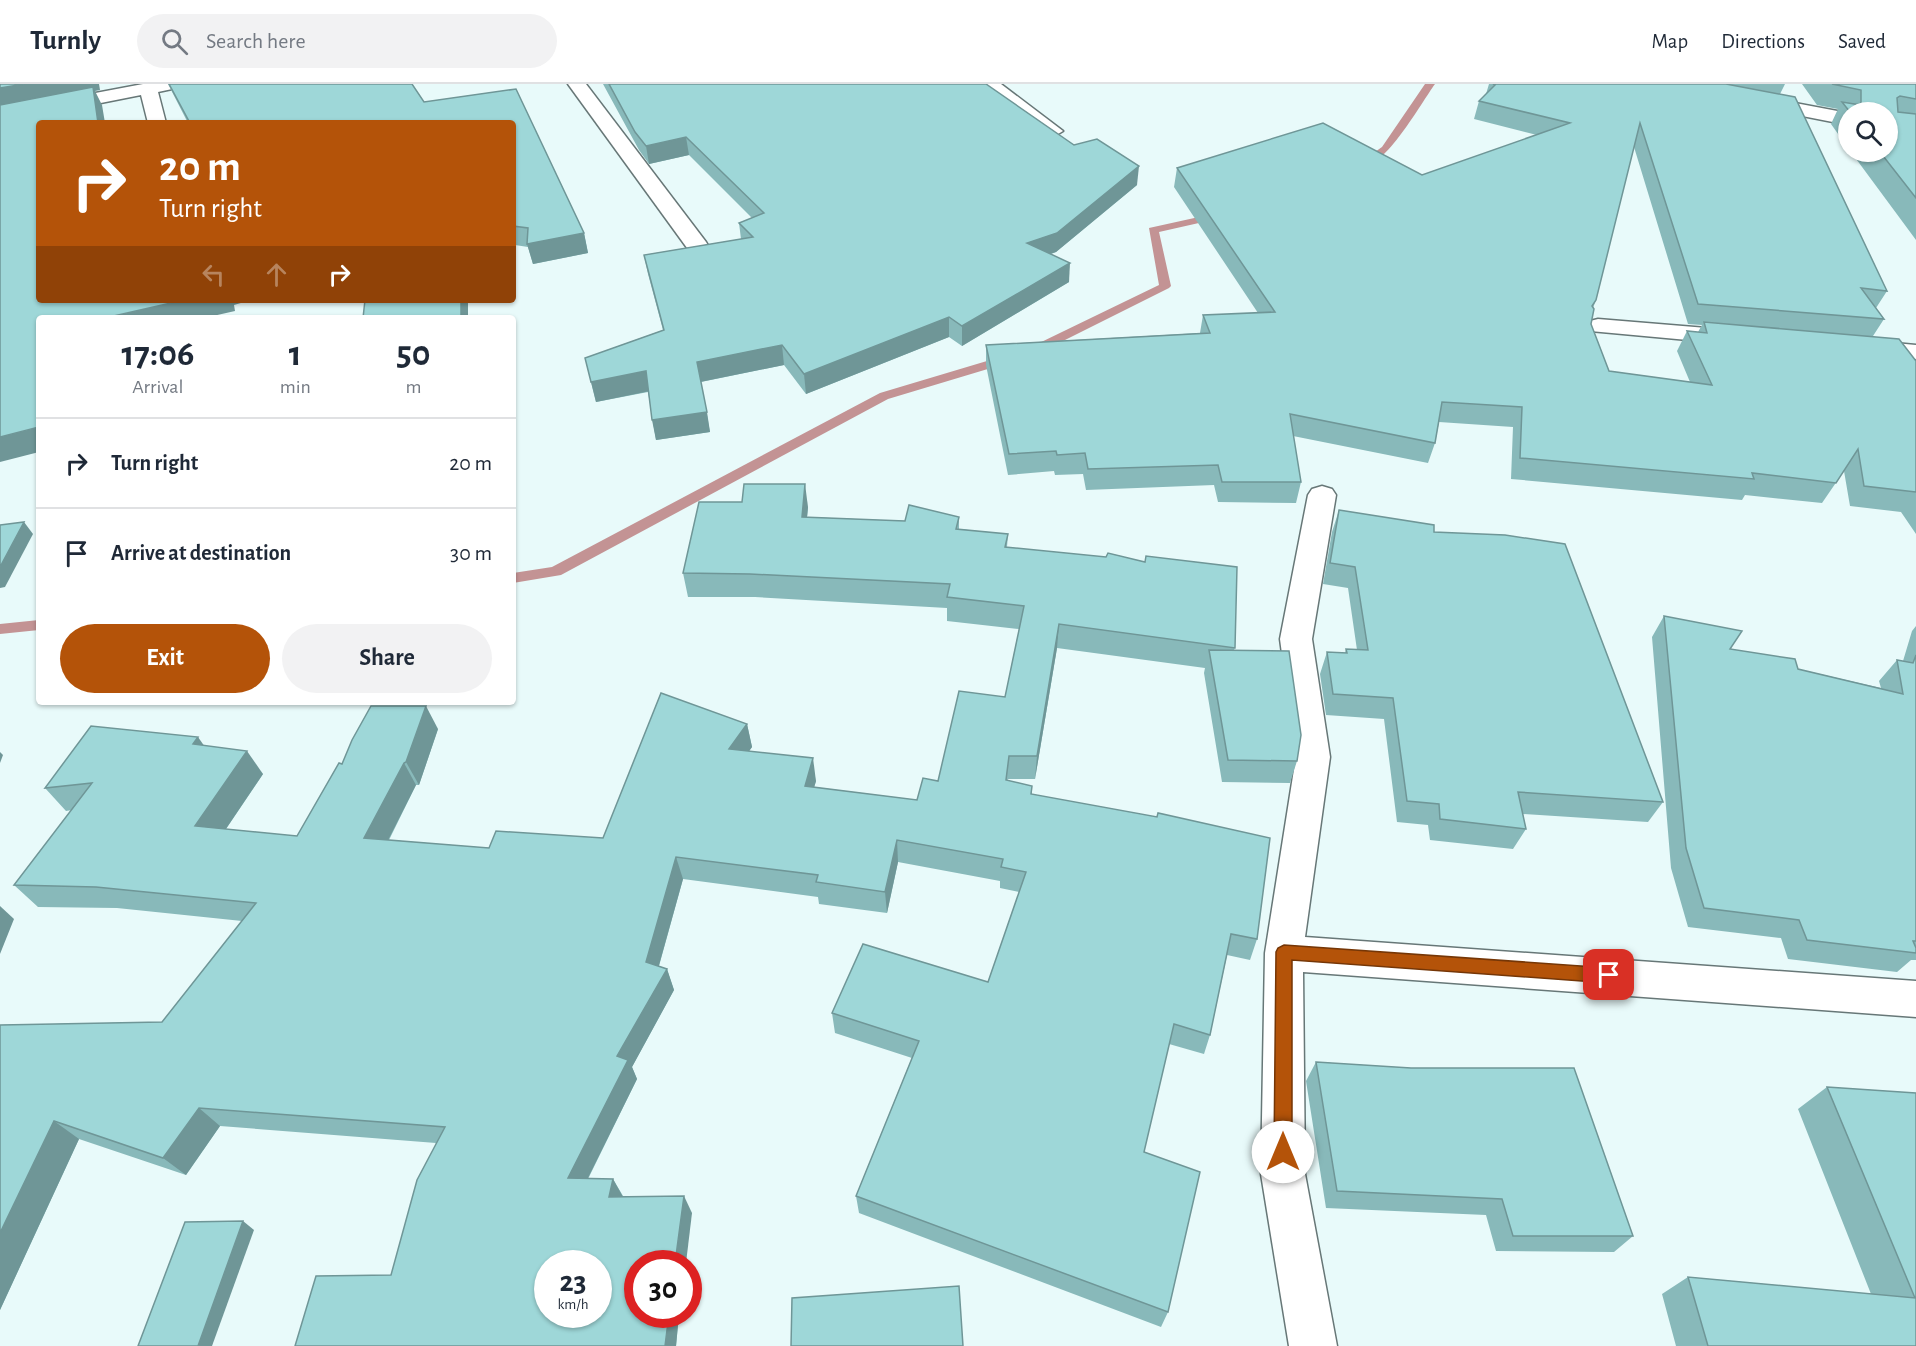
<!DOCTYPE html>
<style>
:root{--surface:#fff;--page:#f2f2f3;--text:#1f2937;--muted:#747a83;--line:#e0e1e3;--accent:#b45309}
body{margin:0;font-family:"Alegreya Sans",sans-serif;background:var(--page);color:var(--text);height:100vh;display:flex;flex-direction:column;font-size:22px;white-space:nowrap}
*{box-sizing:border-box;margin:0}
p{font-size:20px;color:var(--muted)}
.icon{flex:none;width:33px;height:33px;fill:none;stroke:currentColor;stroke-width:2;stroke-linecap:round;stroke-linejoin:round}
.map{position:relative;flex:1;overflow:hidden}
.details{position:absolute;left:36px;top:231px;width:480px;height:390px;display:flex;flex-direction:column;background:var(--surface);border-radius:6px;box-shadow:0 2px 4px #0004}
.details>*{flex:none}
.guide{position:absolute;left:36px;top:36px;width:480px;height:183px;border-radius:6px;box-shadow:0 2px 4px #0004;background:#b45309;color:#fff;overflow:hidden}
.tools{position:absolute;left:1838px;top:18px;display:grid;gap:12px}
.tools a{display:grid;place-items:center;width:60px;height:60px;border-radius:50%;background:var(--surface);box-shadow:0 2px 4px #0004;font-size:30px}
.speed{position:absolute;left:534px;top:1166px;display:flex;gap:12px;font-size:30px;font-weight:700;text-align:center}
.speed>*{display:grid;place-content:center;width:78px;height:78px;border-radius:50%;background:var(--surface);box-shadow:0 2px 4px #0004;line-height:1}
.speed small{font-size:15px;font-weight:400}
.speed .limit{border:9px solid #d22;background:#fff;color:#111}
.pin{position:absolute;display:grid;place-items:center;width:51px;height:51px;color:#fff;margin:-26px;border-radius:12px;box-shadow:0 3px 9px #0006}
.me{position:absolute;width:66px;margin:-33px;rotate:0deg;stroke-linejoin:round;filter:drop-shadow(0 0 4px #0008)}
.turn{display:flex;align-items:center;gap:21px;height:126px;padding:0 24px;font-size:27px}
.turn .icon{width:78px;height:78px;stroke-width:2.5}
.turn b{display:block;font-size:42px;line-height:51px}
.lanes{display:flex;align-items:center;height:57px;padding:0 24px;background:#0003;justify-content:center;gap:30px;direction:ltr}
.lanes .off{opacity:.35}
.eta{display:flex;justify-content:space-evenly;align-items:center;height:102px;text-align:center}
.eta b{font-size:36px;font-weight:700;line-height:42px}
.action{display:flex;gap:12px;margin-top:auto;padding:12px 24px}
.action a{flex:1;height:69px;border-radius:36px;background:var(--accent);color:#fff;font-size:24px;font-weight:700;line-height:69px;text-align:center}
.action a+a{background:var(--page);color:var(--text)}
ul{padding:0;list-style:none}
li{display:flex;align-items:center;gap:18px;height:90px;padding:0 24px;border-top:2px solid var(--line)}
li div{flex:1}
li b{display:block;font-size:22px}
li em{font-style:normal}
header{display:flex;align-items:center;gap:36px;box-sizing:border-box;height:84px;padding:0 30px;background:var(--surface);border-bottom:2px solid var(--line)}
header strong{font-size:28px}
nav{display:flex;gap:33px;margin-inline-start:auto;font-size:21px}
.search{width:420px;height:54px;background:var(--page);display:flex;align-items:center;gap:15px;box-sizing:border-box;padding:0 21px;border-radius:33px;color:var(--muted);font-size:22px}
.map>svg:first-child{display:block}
</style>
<header>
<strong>Turnly</strong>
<div class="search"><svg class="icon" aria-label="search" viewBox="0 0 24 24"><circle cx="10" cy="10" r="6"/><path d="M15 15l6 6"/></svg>Search here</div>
<nav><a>Map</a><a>Directions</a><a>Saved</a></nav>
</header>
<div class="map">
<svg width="1916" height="1262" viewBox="0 0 1916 1262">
<rect width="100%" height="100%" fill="#e8fafa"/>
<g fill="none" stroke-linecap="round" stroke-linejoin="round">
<g fill="#c39394" fill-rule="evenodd">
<path d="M1425,0h10c-14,19 -52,88 -77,84v-4l24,-17z"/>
<polygon points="1217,129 1222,132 1221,134 1159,148 1171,202 1169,204 1039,269 1031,269 1031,263 1159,201 1149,144"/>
<polygon points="1007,271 1011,272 1011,278 888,315 561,491 513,499 513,489 552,483 880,309"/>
<polygon points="39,536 39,546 0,550 0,540"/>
</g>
<g stroke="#677777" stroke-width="3">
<g id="street">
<polygon points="143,0 180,0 177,4 158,8 166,39 148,39 141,11 0,39 0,27"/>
<polygon points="568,0 586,0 706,158 709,163 706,168 690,168"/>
<polygon points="980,0 1001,0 1063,47 1053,53 1046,51"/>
<polygon points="1758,12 1848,29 1848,41 1751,22 1749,18 1751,14"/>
<polygon points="1598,235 1731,246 1740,248 1743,253 1740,258 1731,260 1590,247 1586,242 1590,237"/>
<polygon points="1863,256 1916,261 1916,275 1854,268 1851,263 1854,258"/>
<polygon points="1322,402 1332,405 1336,411 1312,555 1330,673 1305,853 1916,897 1916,933 1303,888 1305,1090 1337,1262 1289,1262 1261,1090 1265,869 1296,673 1280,555 1308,411 1312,405"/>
</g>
</g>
<use href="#street" fill="#fff" fill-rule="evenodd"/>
</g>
<g fill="#88b9ba" fill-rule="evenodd">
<polygon points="168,0 412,0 424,18 516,5 584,149 588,169 533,180 528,163 515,161 513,168 513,39 188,39"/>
<polygon points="603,0 986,0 1074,61 1137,101 1056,168 1051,170 1069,198 962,262 949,253 806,310 784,281 701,298 710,348 656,356 648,308 596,318 585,274 663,246 648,190 644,171 741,155 739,139 752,134 689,71 649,80 639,66"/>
<path d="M1489,0h296l-5,10 107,197 -11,17 8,11 -11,17 43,25v173l-15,-22 -51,-6 -6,-35 -22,32 -77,-8 -3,5 -231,-21 2,-52 -74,-5 -4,21 -7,20 -135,-27 8,46 -5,21 -78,-1 -4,-17 -128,5 -3,-16 -28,1 -1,-4 -46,4 -22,-110v-20l214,-12 3,-18 55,-2 -84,-126 3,-19 245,7 115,-40 -63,-16 5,-18 7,-7zM1634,63l54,177 14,1 -4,7 -11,-1 -10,20 13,31 -81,-11 -18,-47 2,-16 3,-8z"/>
<polygon points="1802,0 1916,0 1916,156 1851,68 1887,68 1887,28 1848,28 1848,64 1831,40 1838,25 1817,21"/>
<polygon points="808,423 807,433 905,437 959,433 959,445 1008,450 1007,463 1235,564 1234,566 1297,677 1290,699 1222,698 1204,589 1205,584 1057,564 1035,695 1008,695 1007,697 1032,702 1032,711 1257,855 1250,876 1227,871 1210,951 1204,970 1169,960 1144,1068 1168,1228 1161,1243 859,1129 856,1112 912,974 835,949 832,929 988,898 1019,808 1000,804 1000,797 898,778 887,829 819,820 818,813 683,795 659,882 667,885 674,906 632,983 637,995 588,1095 613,1095 623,1112 692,1129 638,1230 679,1230 676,1262 295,1262 391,1191 436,1059 220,1042 186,1091 79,1055 0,1226 0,941 162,938 242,837 117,824 38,823 14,801 72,726 66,727 45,704 204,662 263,690 226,745 297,752 342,680 438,645 419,701 416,701 389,756 489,764 603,754 747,640 752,663 749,667 816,697 814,703 917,716 938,697 1005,613 1019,545 947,537 947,524 755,513 688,513 683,489"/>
<polygon points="1339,426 1434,448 1663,718 1648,738 1523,730 1526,745 1513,765 1430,756 1428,741 1397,738 1384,635 1326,631 1320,590 1327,568 1345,569 1346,565 1357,566 1348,504 1323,500 1332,448"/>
<polygon points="1664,532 1730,565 1798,585 1881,604 1879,597 1897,576 1903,577 1912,547 1916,542 1916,876 1911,876 1897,888 1788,875 1781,854 1688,843 1671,784 1652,553"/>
<polygon points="1316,978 1411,984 1633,1152 1614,1168 1496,1167 1486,1131 1326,1124 1306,997"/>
<polygon points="1827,1003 1916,1009 1916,1262 1676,1262 1662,1210 1688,1193 1871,1210 1798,1025"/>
</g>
<g fill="#6f9697">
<polygon points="24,0 99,0 100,6 95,7 102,21 105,39 98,39 0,25 0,4"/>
<polygon points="686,53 689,71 649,80 646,62"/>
<polygon points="1139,82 1137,101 1056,168 1026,178 1027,159"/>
<polygon points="584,149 588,169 533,180 527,160"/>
<polygon points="1070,179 1069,198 962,262 962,242"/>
<polygon points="184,216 251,216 234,221 235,227 204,234 105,234"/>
<rect x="461" y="216" width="7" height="18"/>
<polygon points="949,233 949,253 806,310 804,290"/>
<polygon points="782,261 784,281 700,298 697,278"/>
<polygon points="646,287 650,307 596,318 591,298"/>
<polygon points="707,328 710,348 656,356 652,336"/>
<polygon points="39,343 39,368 0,378 0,353"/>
<polygon points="805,400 808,423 805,456 802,433"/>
<polygon points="24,438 33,450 5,503 0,504 0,483"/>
<polygon points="1059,540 1057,564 1035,695 1037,672"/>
<polygon points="426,622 438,645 419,701 406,678"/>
<polygon points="747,640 752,663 735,687 729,665"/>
<polygon points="198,653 214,676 193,660"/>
<polygon points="247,667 263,690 213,764 195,742"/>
<polygon points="0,668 3,671 0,679"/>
<polygon points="813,674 816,697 808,724 805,702"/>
<polygon points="404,679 416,701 378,776 364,754"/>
<polygon points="897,756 898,778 887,829 885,808"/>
<polygon points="676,773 683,795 654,899 646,878"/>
<polygon points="0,822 14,835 0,870"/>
<polygon points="667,885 674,906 632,983 637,995 579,1112 568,1094 617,972"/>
<polygon points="199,1024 220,1042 186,1091 163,1074"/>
<polygon points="54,1037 79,1055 0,1226 0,1149"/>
<polygon points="613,1095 623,1113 609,1113"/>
<polygon points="684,1112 692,1129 686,1179 675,1179"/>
<polygon points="243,1137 254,1146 212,1262 198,1262"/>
<polygon points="669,1230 679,1230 676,1262 665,1262"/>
</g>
<g fill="#9ed7d8" stroke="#6f9697" stroke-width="1.5" fill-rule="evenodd">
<polygon points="0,0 24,0 0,4"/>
<polygon points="169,0 412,0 424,18 516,5 584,149 527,160 528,144 513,142 513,39 190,39"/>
<polygon points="609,0 986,0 1074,61 1097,55 1139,82 1057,149 1027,159 1070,179 962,242 949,233 804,290 782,261 697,278 707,328 652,336 646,287 591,298 585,274 664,246 644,171 753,153 739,139 764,129 686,53 646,62 635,48"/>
<polygon points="1493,0 1726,0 1795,13 1887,207 1861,204 1884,235 1698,220 1640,39 1596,216 1592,222 1594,225 1591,240 1609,287 1712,301 1687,247 1707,249 1704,238 1899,255 1916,277 1916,408 1864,402 1858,365 1836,399 1752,389 1754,395 1520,374 1522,323 1442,318 1435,359 1290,330 1301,398 1222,398 1218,381 1088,385 1085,369 1057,371 1056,367 1009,370 986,261 1210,249 1203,231 1275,228 1177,84 1323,39 1422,91 1570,39 1479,17 1495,1"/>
<polygon points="1832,0 1916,0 1916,15 1900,12 1897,14 1898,28 1916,30 1916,114 1880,68 1887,68 1887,28 1850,28 1842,18 1861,21 1861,6"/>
<polygon points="93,3 98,39 39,39 39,216 184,216 105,234 39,234 39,343 0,353 0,21"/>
<polygon points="365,216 461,216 461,234 363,234"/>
<path d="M744,400h61l-3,33 103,4 4,-16 50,12 -3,12 52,5 -3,13 101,10 2,-4 37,9 1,-6 91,11 -2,81 -176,-24 -22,132h-28l-3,24 26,6 -1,8 126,23 1,-4 112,25 -13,101 -26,-5 -21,101 -36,-11 -30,128 56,20 -32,140 -312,-116 63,-155 -87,-28 31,-69 125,38 38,-110 -25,-5 2,-8 -106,-19 -12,52 -69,-10 2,-7 -142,-18 -30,105 21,7 -50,87 11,4 -60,118 45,1 -4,18 75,-1 -9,67h-37v51h31l-4,32h-370l21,-70 75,-1 26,-95 28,-53 -246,-19 -36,50 -109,-37 -54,112v-208l162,-3 94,-119 -160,-16 -82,-2 78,-102 -47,5 46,-62 107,11 -5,7 54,7 -52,75 102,10 42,-73 3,1 10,-24 19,-34h55l-20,56 -2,1 -40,75 125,10 7,-17 107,7 58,-145 86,31 -18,25 84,9 -8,28 112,14 6,-22 15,3 21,-90 46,6 19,-91 -77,-9 3,-13 -200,-10 -67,-1 16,-71h43zM548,1179h50v51h-50z"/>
<polygon points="1339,426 1434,441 1434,448 1505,451 1565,460 1663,718 1518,708 1526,745 1440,735 1439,720 1407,717 1393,614 1333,610 1327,568 1347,569 1346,565 1368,566 1355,483 1330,479"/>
<polygon points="24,438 0,483 0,441"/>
<polygon points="1664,532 1742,547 1730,565 1795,575 1798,585 1903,610 1897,576 1913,579 1916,571 1916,857 1913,857 1916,864 1916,869 1807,856 1799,836 1704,824 1686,764"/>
<polygon points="1209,566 1289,567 1301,651 1297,677 1228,676"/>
<polygon points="1316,978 1411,984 1574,984 1633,1152 1513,1152 1502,1115 1337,1107"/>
<polygon points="1827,1003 1916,1009 1916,1262 1708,1262 1688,1193 1915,1214"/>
<polygon points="243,1137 198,1262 138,1262 185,1138"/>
<polygon points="959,1202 963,1262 791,1262 792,1214"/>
</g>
<polygon fill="#b45309" stroke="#753606" stroke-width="1.5" points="1284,861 1609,884 1615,886 1617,891 1615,897 1609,899 1292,876 1292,1068 1290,1074 1283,1077 1277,1074 1274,1068 1276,868 1278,864"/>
</svg>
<div class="tools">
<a><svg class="icon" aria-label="search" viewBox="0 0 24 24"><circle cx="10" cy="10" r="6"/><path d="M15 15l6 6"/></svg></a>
</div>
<div class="speed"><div>23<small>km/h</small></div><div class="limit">30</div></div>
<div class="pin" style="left:1609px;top:891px;background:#d93025"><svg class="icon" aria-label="arrive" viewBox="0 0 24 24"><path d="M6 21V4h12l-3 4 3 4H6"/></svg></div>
<svg class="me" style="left:1283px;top:1068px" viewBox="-20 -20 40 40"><circle r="19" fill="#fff"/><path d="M0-13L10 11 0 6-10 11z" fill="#b45309"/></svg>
<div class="guide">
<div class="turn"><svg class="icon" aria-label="right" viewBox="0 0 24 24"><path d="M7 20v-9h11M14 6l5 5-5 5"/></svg><div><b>20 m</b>Turn right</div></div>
<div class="lanes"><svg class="icon off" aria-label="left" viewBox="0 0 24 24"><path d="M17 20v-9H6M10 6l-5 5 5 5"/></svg><svg class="icon off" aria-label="ahead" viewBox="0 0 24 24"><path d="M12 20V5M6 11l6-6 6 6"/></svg><svg class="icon" aria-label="right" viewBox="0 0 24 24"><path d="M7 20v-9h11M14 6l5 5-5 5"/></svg></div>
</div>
<section class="details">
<div class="eta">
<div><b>17:06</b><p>Arrival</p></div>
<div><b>1</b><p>min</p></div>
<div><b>50</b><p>m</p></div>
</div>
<ul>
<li><svg class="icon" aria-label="right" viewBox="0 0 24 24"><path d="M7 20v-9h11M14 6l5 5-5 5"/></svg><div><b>Turn right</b></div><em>20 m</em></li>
<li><svg class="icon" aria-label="arrive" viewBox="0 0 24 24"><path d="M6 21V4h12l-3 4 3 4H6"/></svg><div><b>Arrive at destination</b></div><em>30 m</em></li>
</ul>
<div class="action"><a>Exit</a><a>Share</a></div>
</section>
</div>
